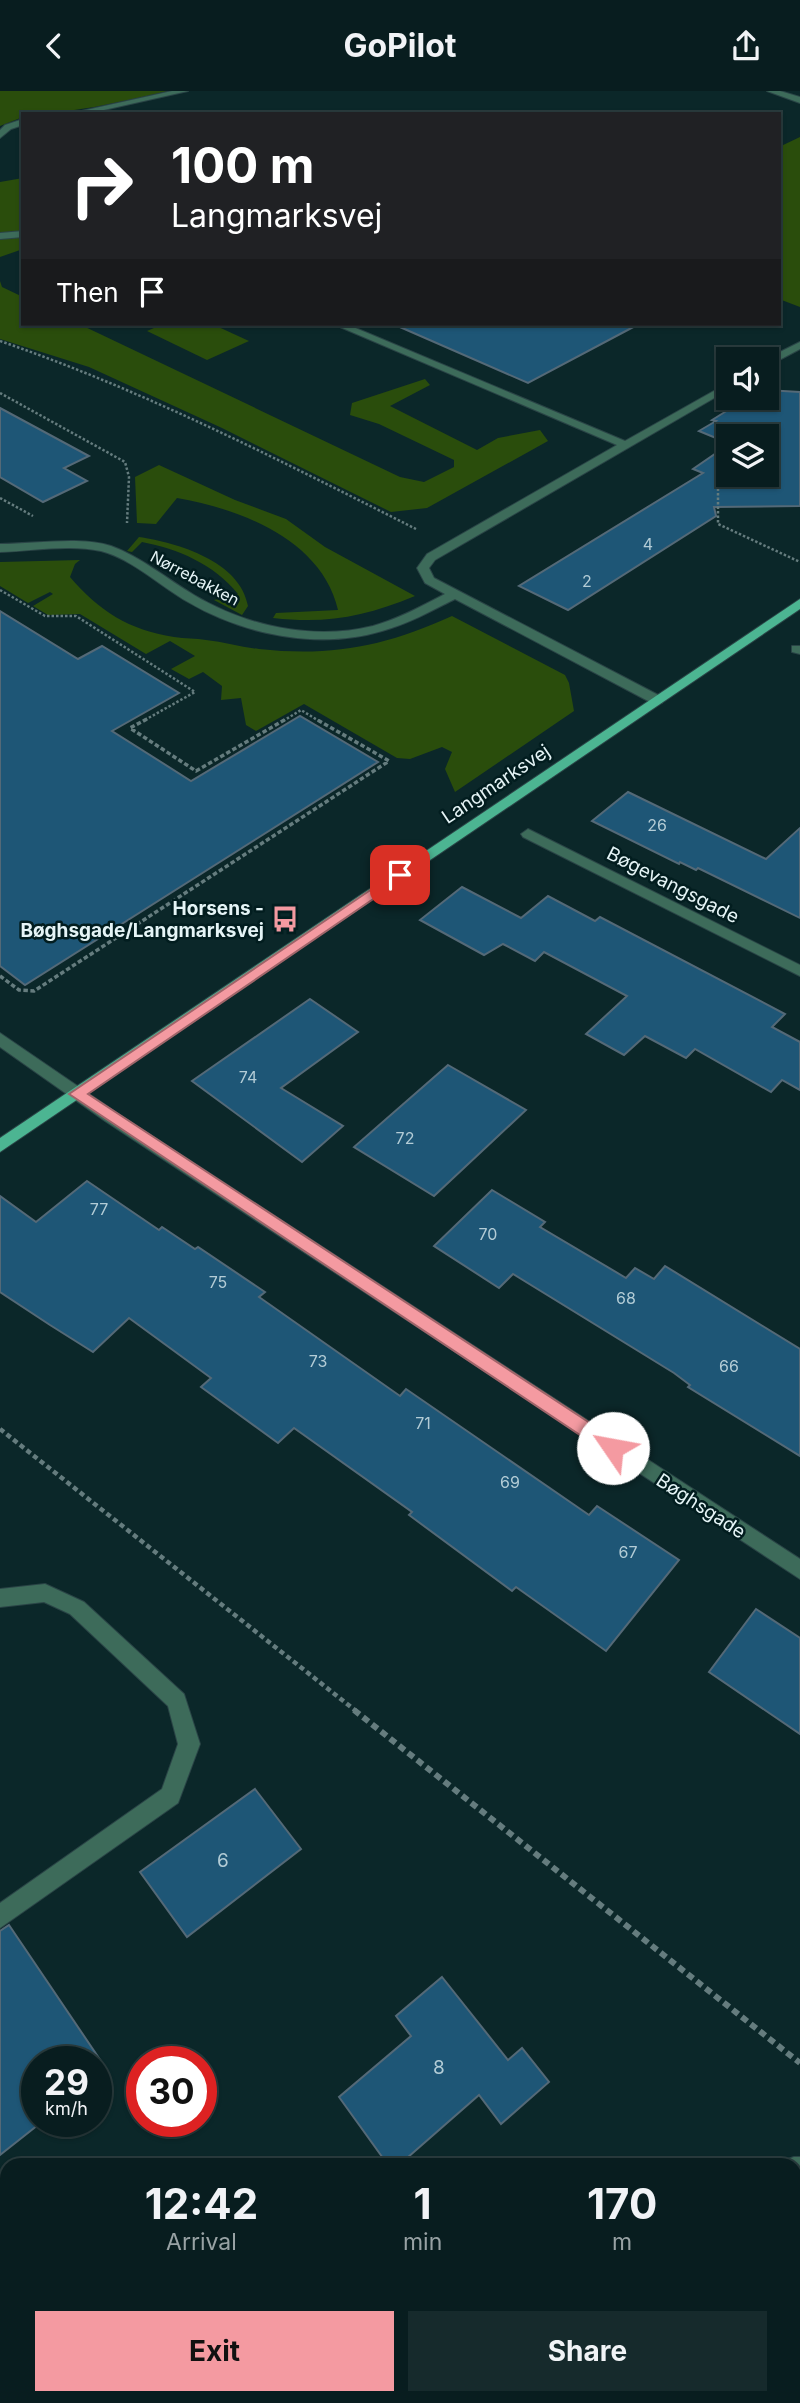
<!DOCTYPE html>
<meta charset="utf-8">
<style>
:root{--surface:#081d1f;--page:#162a2c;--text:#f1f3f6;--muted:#98a2a4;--line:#293b3d;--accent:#f49aa1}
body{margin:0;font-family:Inter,sans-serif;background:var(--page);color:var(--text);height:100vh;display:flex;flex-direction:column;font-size:26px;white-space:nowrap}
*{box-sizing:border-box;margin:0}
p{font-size:23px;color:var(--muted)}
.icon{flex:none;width:38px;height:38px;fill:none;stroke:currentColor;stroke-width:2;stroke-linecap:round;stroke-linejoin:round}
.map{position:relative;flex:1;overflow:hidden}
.panel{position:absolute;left:0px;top:2067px;width:802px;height:247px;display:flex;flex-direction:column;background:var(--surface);border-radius:21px 21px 0 0;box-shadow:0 2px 5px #0004,0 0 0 2px var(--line)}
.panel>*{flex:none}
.guide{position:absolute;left:21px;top:21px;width:760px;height:214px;border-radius:0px;box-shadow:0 2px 5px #0004,0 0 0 2px var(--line);background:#202124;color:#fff;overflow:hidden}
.tools{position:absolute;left:716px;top:256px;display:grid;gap:14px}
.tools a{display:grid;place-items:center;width:63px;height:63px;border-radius:0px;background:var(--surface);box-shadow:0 2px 5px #0004,0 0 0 2px var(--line);font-size:35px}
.speed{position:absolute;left:21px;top:1955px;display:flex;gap:14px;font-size:35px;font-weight:700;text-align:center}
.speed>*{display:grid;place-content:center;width:91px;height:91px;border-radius:50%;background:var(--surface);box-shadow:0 2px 5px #0004,0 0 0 2px var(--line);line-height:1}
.speed small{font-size:18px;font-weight:400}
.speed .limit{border:10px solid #d22;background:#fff;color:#111}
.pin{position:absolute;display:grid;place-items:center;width:60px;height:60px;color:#fff;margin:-30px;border-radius:14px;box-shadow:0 4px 10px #0006}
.me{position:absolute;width:77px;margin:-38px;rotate:303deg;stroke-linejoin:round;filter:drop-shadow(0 0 5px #0008)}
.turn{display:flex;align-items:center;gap:24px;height:147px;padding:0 35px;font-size:32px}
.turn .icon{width:91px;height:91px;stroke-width:2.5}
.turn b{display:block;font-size:49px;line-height:60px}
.then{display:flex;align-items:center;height:66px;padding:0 35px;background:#0003;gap:14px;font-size:26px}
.eta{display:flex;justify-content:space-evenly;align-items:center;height:119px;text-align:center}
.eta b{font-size:42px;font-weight:700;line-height:49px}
.button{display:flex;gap:14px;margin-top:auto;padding:14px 35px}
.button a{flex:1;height:80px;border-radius:0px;background:var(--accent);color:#111;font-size:28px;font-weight:700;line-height:80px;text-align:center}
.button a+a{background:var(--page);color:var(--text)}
header{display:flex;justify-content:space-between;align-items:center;height:91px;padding:0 35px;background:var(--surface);font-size:32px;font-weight:700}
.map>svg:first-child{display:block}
</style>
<header><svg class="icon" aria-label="back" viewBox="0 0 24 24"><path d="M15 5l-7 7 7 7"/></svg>GoPilot<svg class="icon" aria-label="share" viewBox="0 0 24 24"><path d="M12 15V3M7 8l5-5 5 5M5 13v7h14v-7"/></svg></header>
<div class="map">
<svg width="800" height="2312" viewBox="0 0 800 2312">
<rect width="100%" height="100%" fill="#0b2729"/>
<g fill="#2a4d0c">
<path d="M0,0h168c-48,11 -96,23 -145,23v3l-23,9z"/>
<polygon points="800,46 800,216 779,208 779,56"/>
<polygon points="23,87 23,158 0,166 0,91"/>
<polygon points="0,190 2,196 23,206 23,233 79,233 400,386 424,391 454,376 454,369 379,333 350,324 352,312 425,288 430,294 390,315 477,359 498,347 540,339 548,350 427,417 391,421 222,337 89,276 0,248"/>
<polygon points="163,233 212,233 249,250 207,269 147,240"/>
<path d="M159,374l76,35 51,19 39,28 90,49c-51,21 -88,28 -142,22l3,-5 62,-3c-16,-70 -97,-101 -161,-112l-21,26 -19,-1 -2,-46z"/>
<path d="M139,446c39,6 101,24 109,69l-6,9 -28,-15 24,-6c-24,-30 -60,-45 -96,-52l-10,10 -5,-1z"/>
<path d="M80,469l-5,4 -5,13c29,34 59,53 104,60 11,2 22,1 32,3 18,2 35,7 53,9 73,8 127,-3 193,-33l113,59 4,8 5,28 -119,81 -10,-23 7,-17 -10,-5 -32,12 -13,-1 -93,-54 -48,27 -10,-6 -5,-27 -20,2 1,-14 -19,-14 -14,7 -18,-10 24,-13 -25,-15 -24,13 -66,-40 -32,1 -15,-9 20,-12 -3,-2 -22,11 -28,-17v-24z"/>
</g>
<g fill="#1e5676" stroke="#546977" stroke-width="2">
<polygon points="393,233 639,233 528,292"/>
<polygon points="766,299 800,301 800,415 714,416 716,425 568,519 519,495 703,382 693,378 728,354 728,383 766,383 766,345 728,345 728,352 699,340 716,330 712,329 749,306 766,306"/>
<polygon points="0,317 89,365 64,377 87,390 43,411 0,386"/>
<polygon points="0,520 78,568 102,555 179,602 112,640 191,690 300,625 378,671 25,894 0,875"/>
<polygon points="628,701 766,768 800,737 800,827 698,777 696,779 680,771 679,773 592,730"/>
<polygon points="462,796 521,827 548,805 595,830 600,826 785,923 772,936 800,951 800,999 782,989 771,1001 695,958 686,967 645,945 624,964 586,943 627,905 544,861 535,870 503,853 484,864 420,829"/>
<polygon points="310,908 358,941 281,997 343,1035 302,1071 192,990"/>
<polygon points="448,974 526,1019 434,1105 354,1056"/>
<polygon points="87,1090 159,1139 162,1136 195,1158 198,1156 265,1201 259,1206 400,1305 406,1298 589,1424 597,1415 679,1469 606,1560 516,1496 512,1500 409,1424 412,1421 294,1337 278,1352 201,1296 211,1287 129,1227 93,1261 50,1234 0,1201 0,1105 36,1131"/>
<polygon points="492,1099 545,1131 540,1136 626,1187 635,1177 654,1188 665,1175 800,1258 800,1365 688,1296 690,1294 674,1282 513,1183 499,1197 434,1155"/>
<polygon points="756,1518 800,1547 800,1643 709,1581"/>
<polygon points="255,1698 301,1758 187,1846 140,1781"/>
<polygon points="9,1834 107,1979 96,1988 96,1970 37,1970 37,2030 43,2030 0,2064 0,1840"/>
<polygon points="442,1886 508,1969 522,1957 549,1991 501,2033 479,2004 399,2074 388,2074 339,2006 411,1945 396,1925"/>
</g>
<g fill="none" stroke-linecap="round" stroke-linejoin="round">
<g stroke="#2a4446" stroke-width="2">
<g id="minor">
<polygon points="172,0 188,0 86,23 68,23"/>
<polygon points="767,0 780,0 800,6 800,12"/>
<polygon points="23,28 23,34 11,38 0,47 0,39 5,34"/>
<polygon points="23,140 23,146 0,148 0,142"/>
<path d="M333,233h13l279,117 103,-58v7l-293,170 -6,8 5,10 228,119v6h-10l-197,-104c-24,12 -47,25 -73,32 -63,19 -138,4 -194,-29 -28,-16 -56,-43 -87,-51 -31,-7 -69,0 -101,1v-8c33,0 81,-8 111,2 30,11 56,33 83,49 52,31 119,46 179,31 25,-7 49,-20 72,-32l-20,-11 -8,-15 10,-14 190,-109z"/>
<polygon points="800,251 800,258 766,276 766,268"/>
<polygon points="792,555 800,555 800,563 792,561"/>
<polygon points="528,738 800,874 800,885 523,746 521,743"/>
<polygon points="0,942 117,1022 800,1468 800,1488 105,1030 0,956"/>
<polygon points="45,1493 84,1511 184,1603 200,1653 178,1712 0,1837 0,1812 162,1698 178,1653 168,1615 70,1523 44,1511 0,1516 0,1498"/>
<polygon points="794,2066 800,2066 800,2090 794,2090 794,2074 783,2074 785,2069"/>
<polygon points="473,2306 503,2306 501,2312 471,2312"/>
</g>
</g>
<g stroke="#2a4446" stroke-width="2">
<polygon id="major" points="800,508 800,518 0,1061 0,1047"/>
</g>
<g stroke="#657c7e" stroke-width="2.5" stroke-dasharray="2.5 2" stroke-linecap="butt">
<path d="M0,250c145,50 279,119 416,188"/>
<polyline points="0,302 125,371 129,386 127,432"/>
<polyline points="733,383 718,393 718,433 800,471"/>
<polyline points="0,407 33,425"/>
<polyline points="0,499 45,525 76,525 195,601 143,630"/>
<polyline points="283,630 301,619 319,630"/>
</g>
<g stroke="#657c7e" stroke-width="3.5" stroke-dasharray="4.5 2.5" stroke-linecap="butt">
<polyline points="147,628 130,637 196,680 286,628"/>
<polyline points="0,885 19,899 34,900 389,670 316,628"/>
</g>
<polyline stroke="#657c7e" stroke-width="4.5" stroke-dasharray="5 3.5" stroke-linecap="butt" points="0,1338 356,1620"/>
<polyline stroke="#657c7e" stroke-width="6" stroke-dasharray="7 4.5" stroke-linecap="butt" points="354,1619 800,1972"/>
<use href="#minor" fill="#3d6b5a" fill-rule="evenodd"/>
<use href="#major" fill="#4cb592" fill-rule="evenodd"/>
</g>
<polygon fill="#f49aa1" stroke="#9f6469" stroke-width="2" points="400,779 404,781 404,787 88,1003 619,1351 622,1357 619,1362 613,1364 607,1362 69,1003"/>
<defs>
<g id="bus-bare" transform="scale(2.1)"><path d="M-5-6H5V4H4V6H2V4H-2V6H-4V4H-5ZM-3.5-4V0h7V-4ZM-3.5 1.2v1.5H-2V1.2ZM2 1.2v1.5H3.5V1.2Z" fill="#f49aa1" stroke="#021d1f" stroke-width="2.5" paint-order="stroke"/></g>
</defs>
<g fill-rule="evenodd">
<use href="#bus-bare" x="285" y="828"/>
</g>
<g text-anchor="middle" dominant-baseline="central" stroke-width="5" stroke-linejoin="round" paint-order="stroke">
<g font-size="16" fill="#b3ccd6">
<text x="648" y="453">4</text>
<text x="587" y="490">2</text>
<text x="657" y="734">26</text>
<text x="248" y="986">74</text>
<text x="405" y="1047">72</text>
<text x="99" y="1118">77</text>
<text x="488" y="1143">70</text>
<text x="218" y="1191">75</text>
<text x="626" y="1207">68</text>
<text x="318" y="1270">73</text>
<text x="729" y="1275">66</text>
<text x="423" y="1332">71</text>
<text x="510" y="1391">69</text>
<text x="628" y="1461">67</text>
</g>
<g font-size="16" fill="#e5f4f6" stroke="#021d1f">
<text transform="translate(195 487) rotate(28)">Nørrebakken</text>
</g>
<g font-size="19" fill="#e5f4f6" stroke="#021d1f">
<text transform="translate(496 693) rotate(-34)">Langmarksvej</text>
<text transform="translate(673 794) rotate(27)">Bøgevangsgade</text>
<text transform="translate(701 1415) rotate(33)">Bøghsgade</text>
</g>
<g font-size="19" font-weight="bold" fill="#e5f4f6" stroke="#021d1f" text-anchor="end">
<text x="264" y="817">Horsens -<tspan x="264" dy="22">Bøghsgade/Langmarksvej</tspan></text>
</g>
<g font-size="19" fill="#b3ccd6">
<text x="223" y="1769">6</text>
<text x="439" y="1976">8</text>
</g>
</g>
</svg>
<div class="tools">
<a><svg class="icon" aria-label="sound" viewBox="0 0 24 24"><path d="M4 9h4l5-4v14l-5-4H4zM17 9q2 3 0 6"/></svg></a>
<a><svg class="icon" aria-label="layers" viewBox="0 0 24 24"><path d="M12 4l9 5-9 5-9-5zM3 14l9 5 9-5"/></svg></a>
</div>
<div class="speed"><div>29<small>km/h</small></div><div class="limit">30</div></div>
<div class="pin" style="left:400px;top:784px;background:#d93025"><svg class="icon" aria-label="arrive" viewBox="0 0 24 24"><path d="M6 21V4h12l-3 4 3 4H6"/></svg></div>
<svg class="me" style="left:613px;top:1357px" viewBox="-20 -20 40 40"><circle r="19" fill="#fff"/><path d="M0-13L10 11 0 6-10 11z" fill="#f49aa1"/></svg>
<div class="guide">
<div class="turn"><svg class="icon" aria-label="right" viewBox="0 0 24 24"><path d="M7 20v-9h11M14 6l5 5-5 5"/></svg><div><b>100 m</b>Langmarksvej</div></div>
<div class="then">Then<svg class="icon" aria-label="arrive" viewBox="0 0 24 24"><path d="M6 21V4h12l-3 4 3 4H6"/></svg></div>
</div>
<section class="panel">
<div class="eta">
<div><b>12:42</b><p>Arrival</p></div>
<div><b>1</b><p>min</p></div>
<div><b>170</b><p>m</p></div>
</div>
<div class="button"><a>Exit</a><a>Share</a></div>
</section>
</div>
